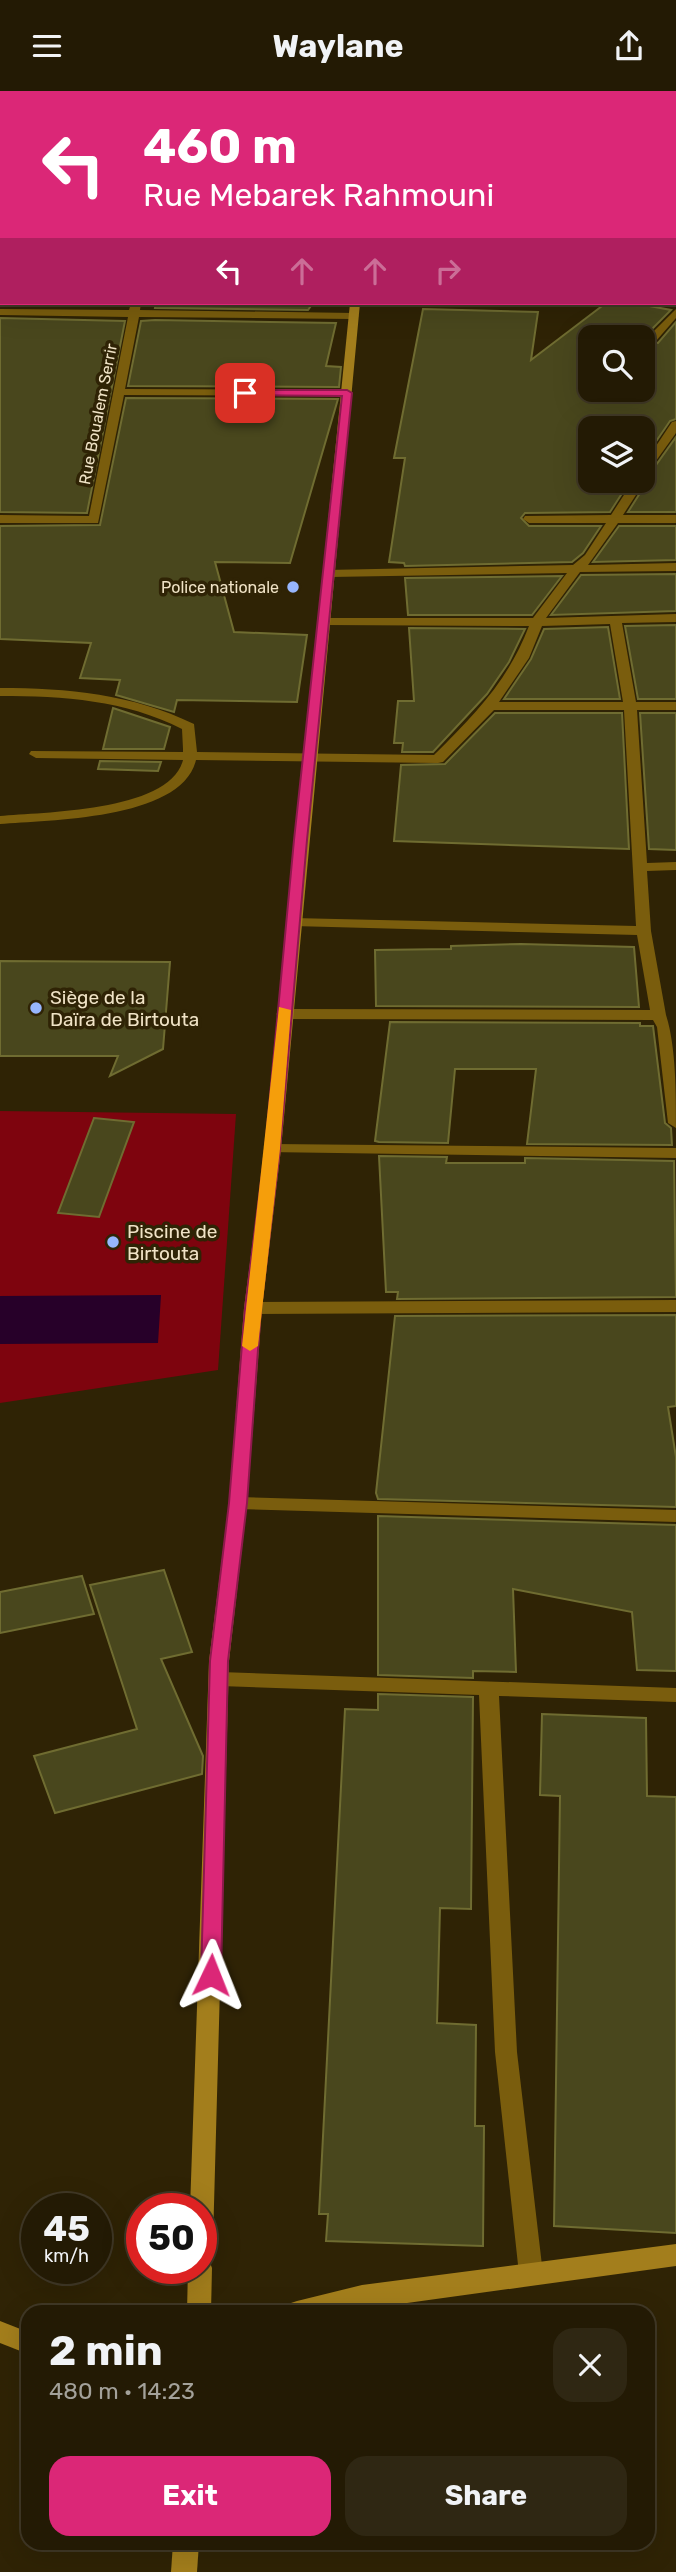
<!DOCTYPE html>
<meta charset="utf-8">
<style>
:root{--surface:#231a04;--page:#2f2713;--text:#f1f3f6;--muted:#a3a19a;--line:#403826;--accent:#db2777}
body{margin:0;font-family:Rubik,sans-serif;background:var(--page);color:var(--text);height:100vh;display:flex;flex-direction:column;font-size:26px;white-space:nowrap}
*{box-sizing:border-box;margin:0}
p{font-size:23px;color:var(--muted)}
.icon{flex:none;width:38px;height:38px;fill:none;stroke:currentColor;stroke-width:2;stroke-linecap:round;stroke-linejoin:round}
.map{position:relative;flex:1;overflow:hidden}
.side{position:absolute;left:21px;top:2214px;width:634px;height:245px;display:flex;flex-direction:column;background:var(--surface);border-radius:21px;box-shadow:0 7px 28px #0002,0 0 0 2px var(--line)}
.side>*{flex:none}
.top-card{position:absolute;left:0px;top:0px;width:677px;height:214px;box-shadow:0 7px 28px #0002,0 0 0 2px var(--line);background:#db2777;color:#fff;overflow:hidden}
.fabs{position:absolute;left:578px;top:234px;display:grid;gap:14px}
.fabs a{display:grid;place-items:center;width:77px;height:77px;border-radius:14px;background:var(--surface);box-shadow:0 7px 28px #0002,0 0 0 2px var(--line);font-size:35px}
.speed{position:absolute;left:21px;top:2102px;display:flex;gap:14px;font-size:35px;font-weight:700;text-align:center}
.speed>*{display:grid;place-content:center;width:91px;height:91px;border-radius:50%;background:var(--surface);box-shadow:0 7px 28px #0002,0 0 0 2px var(--line);line-height:1}
.speed small{font-size:18px;font-weight:400}
.speed .limit{border:10px solid #d22;background:#fff;color:#111}
.pin{position:absolute;display:grid;place-items:center;width:60px;height:60px;color:#fff;margin:-30px;border-radius:14px;box-shadow:0 4px 10px #0006}
.me{position:absolute;width:77px;margin:-38px;rotate:2deg;stroke-linejoin:round;filter:drop-shadow(0 0 5px #0008)}
.turn{display:flex;align-items:center;gap:24px;height:147px;padding:0 28px;font-size:32px}
.turn .icon{width:91px;height:91px;stroke-width:2.5}
.turn b{display:block;font-size:49px;line-height:60px}
.lanes{display:flex;align-items:center;height:66px;padding:0 28px;background:#0003;justify-content:center;gap:35px;direction:ltr}
.lanes .off{opacity:.35}
.round{display:grid;place-items:center;flex:none;width:74px;height:74px;border-radius:21px;background:var(--page)}
.headline{display:flex;align-items:center;justify-content:space-between;height:119px;padding:0 28px}
h1{font-size:42px;font-weight:700;line-height:52px}
.action{display:flex;gap:14px;margin-top:auto;padding:14px 28px}
.action a{flex:1;height:80px;border-radius:21px;background:var(--accent);color:#fff;font-size:28px;font-weight:700;line-height:80px;text-align:center}
.action a+a{background:var(--page);color:var(--text)}
header{display:flex;justify-content:space-between;align-items:center;height:91px;padding:0 28px;background:var(--surface);font-size:32px;font-weight:700}
.map>svg:first-child{display:block}
</style>
<header><svg class="icon" aria-label="menu" viewBox="0 0 24 24"><path d="M4 6h16M4 12h16M4 18h16"/></svg>Waylane<svg class="icon" aria-label="share" viewBox="0 0 24 24"><path d="M12 15V3M7 8l5-5 5 5M5 13v7h14v-7"/></svg></header>
<div class="map">
<svg width="676" height="2481" viewBox="0 0 676 2481">
<rect width="100%" height="100%" fill="#2f2305"/>
<polygon fill="#7e040e" points="0,1020 236,1023 218,1279 0,1312"/>
<polygon fill="#270029" points="161,1204 158,1252 0,1253 0,1205"/>
<g fill="#49471d" stroke="#6f6c31" stroke-width="2" fill-rule="evenodd">
<polygon points="156,212 313,212 308,219 155,217"/>
<path d="M606,212h27l38,7 -25,25 -1,6 13,2 18,-21v97l-6,2 -28,41v-33h-52v52h40l-20,31 -85,1 -4,5 8,8h72l-18,27 -11,9 -167,4 -1,-3 -15,-1 16,-104h-11l29,-149 115,3 -7,48zM590,247h52v52h-52z"/>
<polygon points="0,227 125,230 87,422 0,421"/>
<polygon points="155,229 336,232 326,275 341,276 339,296 128,295 141,230"/>
<polygon points="126,307 338,308 290,472 215,471 234,541 307,544 297,611 177,609 174,621 116,604 120,589 80,587 91,552 0,548 0,435 100,434"/>
<polygon points="676,346 676,421 628,421 647,391 646,388"/>
<polygon points="619,435 676,435 676,469 593,471"/>
<polygon points="676,483 676,520 551,524 581,484"/>
<polygon points="562,485 532,524 408,524 405,487"/>
<polygon points="676,534 676,608 638,608 625,535"/>
<polygon points="608,536 620,608 504,608 531,568 544,538"/>
<polygon points="409,537 525,538 509,571 487,603 433,661 402,661 403,652 394,652 398,610 414,610"/>
<polygon points="113,617 170,636 164,658 103,658"/>
<polygon points="495,622 622,622 629,758 394,750 401,674 445,673"/>
<polygon points="640,622 676,622 676,759 649,758"/>
<polygon points="100,670 161,671 158,680 98,678"/>
<polygon points="521,853 634,856 639,916 376,915 375,859 451,858 451,855"/>
<polygon points="0,870 170,871 163,958 110,985 118,965 0,965"/>
<polygon points="390,931 640,932 640,935 653,935 665,1032 671,1037 672,1054 527,1053 536,978 455,978 448,1052 379,1051 375,1050"/>
<polygon points="94,1027 134,1031 99,1126 58,1122"/>
<polygon points="379,1065 447,1066 446,1072 525,1072 525,1067 674,1070 676,1206 397,1208 398,1201 386,1201"/>
<polygon points="676,1224 676,1315 668,1316 676,1366 676,1416 378,1408 376,1402 395,1225"/>
<polygon points="378,1425 676,1434 676,1580 637,1579 632,1521 513,1498 516,1581 473,1580 473,1587 378,1584"/>
<polygon points="164,1479 192,1561 161,1568 203,1665 202,1683 55,1722 34,1665 137,1638 90,1494"/>
<polygon points="82,1485 94,1523 0,1542 0,1501"/>
<polygon points="378,1603 473,1606 471,1818 440,1817 437,1932 476,1934 475,2035 484,2035 483,2155 326,2150 328,2123 319,2123 345,1618 378,1619"/>
<polygon points="542,1623 646,1627 647,1705 676,1706 676,2142 554,2135 560,1705 540,1704"/>
</g>
<g fill="none" stroke-linecap="round" stroke-linejoin="round">
<g fill="#7a5d0d" fill-rule="evenodd">
<polygon points="3,0 11,0 2,2"/>
<polygon points="640,0 648,0 649,2 640,2"/>
<polygon points="2,12 2,22 0,23 0,13"/>
<polygon points="131,212 141,212 140,219 354,222 359,225 354,228 139,226 125,298 347,299 352,302 347,305 124,304 98,432 0,432 0,424 89,425 128,226 0,224 0,218 129,219"/>
<polygon points="676,218 676,227 656,250 648,250 648,246"/>
<path d="M676,330v12l-33,46 2,2 -22,34h53v8h-58l-30,42 88,-2v8l-96,1 -34,46 130,-4v8l-54,1 14,79h40v8h-39l10,153 29,-1v8l-29,1 4,60 15,84c10,31 10,78 10,113l-8,-5 -11,-96 -4,-7 -369,-1 -8,-5 8,-5 366,1 -13,-75 -344,-9 -7,-4 7,-4 343,8 -12,-216h-130l-51,52 -5,1 -242,-3c-14,60 -148,60 -196,64v-8c42,-4 170,-4 183,-56l-147,-2 -7,-4 2,-3 152,1v-3l-1,-20c-57,-29 -118,-33 -182,-33v-8c68,0 132,6 194,36l3,28 237,3c41,-41 74,-74 95,-129l-204,-1 -4,-1v-6h212l34,-45 -237,4 -6,-4 2,-3 247,-5 12,-10 21,-32h-77l-6,-4 2,-3 86,-1 22,-34h9v-14l30,-45zM610,533l13,78h-124l30,-44 13,-32z"/>
<polygon points="273,1053 676,1057 676,1067 267,1061 265,1058 267,1055"/>
<polygon points="676,1209 676,1221 253,1223 244,1217 253,1211"/>
<polygon points="238,1406 676,1419 676,1431 238,1418 231,1417 229,1412 231,1407"/>
<polygon points="220,1581 676,1597 676,1611 499,1605 517,1961 543,2183 540,2191 531,2194 522,2191 519,2183 495,1961 479,1604 220,1595 213,1593 210,1588 213,1583"/>
</g>
<g fill="#a37e1c" fill-rule="evenodd">
<polygon points="362,0 370,0 361,2"/>
<polygon points="350,212 360,212 281,1058 262,1217 247,1412 229,1570 213,2150 209,2157 201,2160 201,2118 190,2118 209,1570 229,1412 244,1217 265,1058"/>
<polygon points="676,2153 676,2175 342,2221 285,2221 288,2213 297,2210 362,2194"/>
<polygon points="201,2167 209,2169 212,2177 211,2221 187,2221 188,2177 201,2177"/>
<polygon points="0,2230 28,2241 28,2263 0,2252"/>
<polygon points="173,2452 199,2452 197,2481 171,2481"/>
</g>
</g>
<polygon fill="#db2777" stroke="#8e194d" stroke-width="2" points="245,299 347,299 352,302 307,749 280,1058 261,1217 247,1412 228,1570 221,1884 218,1890 204,1890 201,1884 210,1570 229,1412 245,1217 265,1058 294,749 342,305 241,304"/>
<polygon fill="#f59e0b" points="279,916 291,919 280,1058 258,1255 250,1260 242,1255"/>
<g fill="#97b6fd" stroke="#2f2305" stroke-width="2.5">
<circle cx="293" cy="496" r="7"/>
<circle cx="36" cy="917" r="7"/>
<circle cx="113" cy="1151" r="7"/>
</g>
<g text-anchor="middle" dominant-baseline="central" stroke-width="7" stroke-linejoin="round" paint-order="stroke">
<g font-size="16" fill="#f0e3c6" stroke="#2f2305">
<text transform="translate(98 323) rotate(-79)">Rue Boualem Serrir</text>
</g>
<g font-size="16" fill="#f0e3c6" stroke="#2f2305" text-anchor="end">
<text x="279" y="496">Police nationale</text>
</g>
<g font-size="19" fill="#f0e3c6" stroke="#2f2305" text-anchor="start">
<text x="50" y="906">Siège de la<tspan x="50" dy="22">Daïra de Birtouta</tspan></text>
<text x="127" y="1140">Piscine de<tspan x="127" dy="22">Birtouta</tspan></text>
</g>
</g>
</svg>
<div class="fabs">
<a><svg class="icon" aria-label="search" viewBox="0 0 24 24"><circle cx="10" cy="10" r="6"/><path d="M15 15l6 6"/></svg></a>
<a><svg class="icon" aria-label="layers" viewBox="0 0 24 24"><path d="M12 4l9 5-9 5-9-5zM3 14l9 5 9-5"/></svg></a>
</div>
<div class="speed"><div>45<small>km/h</small></div><div class="limit">50</div></div>
<div class="pin" style="left:245px;top:302px;background:#d93025"><svg class="icon" aria-label="arrive" viewBox="0 0 24 24"><path d="M6 21V4h12l-3 4 3 4H6"/></svg></div>
<svg class="me" style="left:211px;top:1884px" viewBox="-20 -20 40 40"><path d="M0-17L14 15 0 8-14 15z" fill="#db2777" stroke="#fff" stroke-width="4"/></svg>
<div class="top-card">
<div class="turn"><svg class="icon" aria-label="left" viewBox="0 0 24 24"><path d="M17 20v-9H6M10 6l-5 5 5 5"/></svg><div><b>460 m</b>Rue Mebarek Rahmouni</div></div>
<div class="lanes"><svg class="icon" aria-label="left" viewBox="0 0 24 24"><path d="M17 20v-9H6M10 6l-5 5 5 5"/></svg><svg class="icon off" aria-label="ahead" viewBox="0 0 24 24"><path d="M12 20V5M6 11l6-6 6 6"/></svg><svg class="icon off" aria-label="ahead" viewBox="0 0 24 24"><path d="M12 20V5M6 11l6-6 6 6"/></svg><svg class="icon off" aria-label="right" viewBox="0 0 24 24"><path d="M7 20v-9h11M14 6l5 5-5 5"/></svg></div>
</div>
<section class="side">
<div class="headline"><div><h1>2 min</h1><p>480 m · 14:23</p></div><a class="round"><svg class="icon" aria-label="close" viewBox="0 0 24 24"><path d="M6 6l12 12M18 6L6 18"/></svg></a></div>
<div class="action"><a>Exit</a><a>Share</a></div>
</section>
</div>
